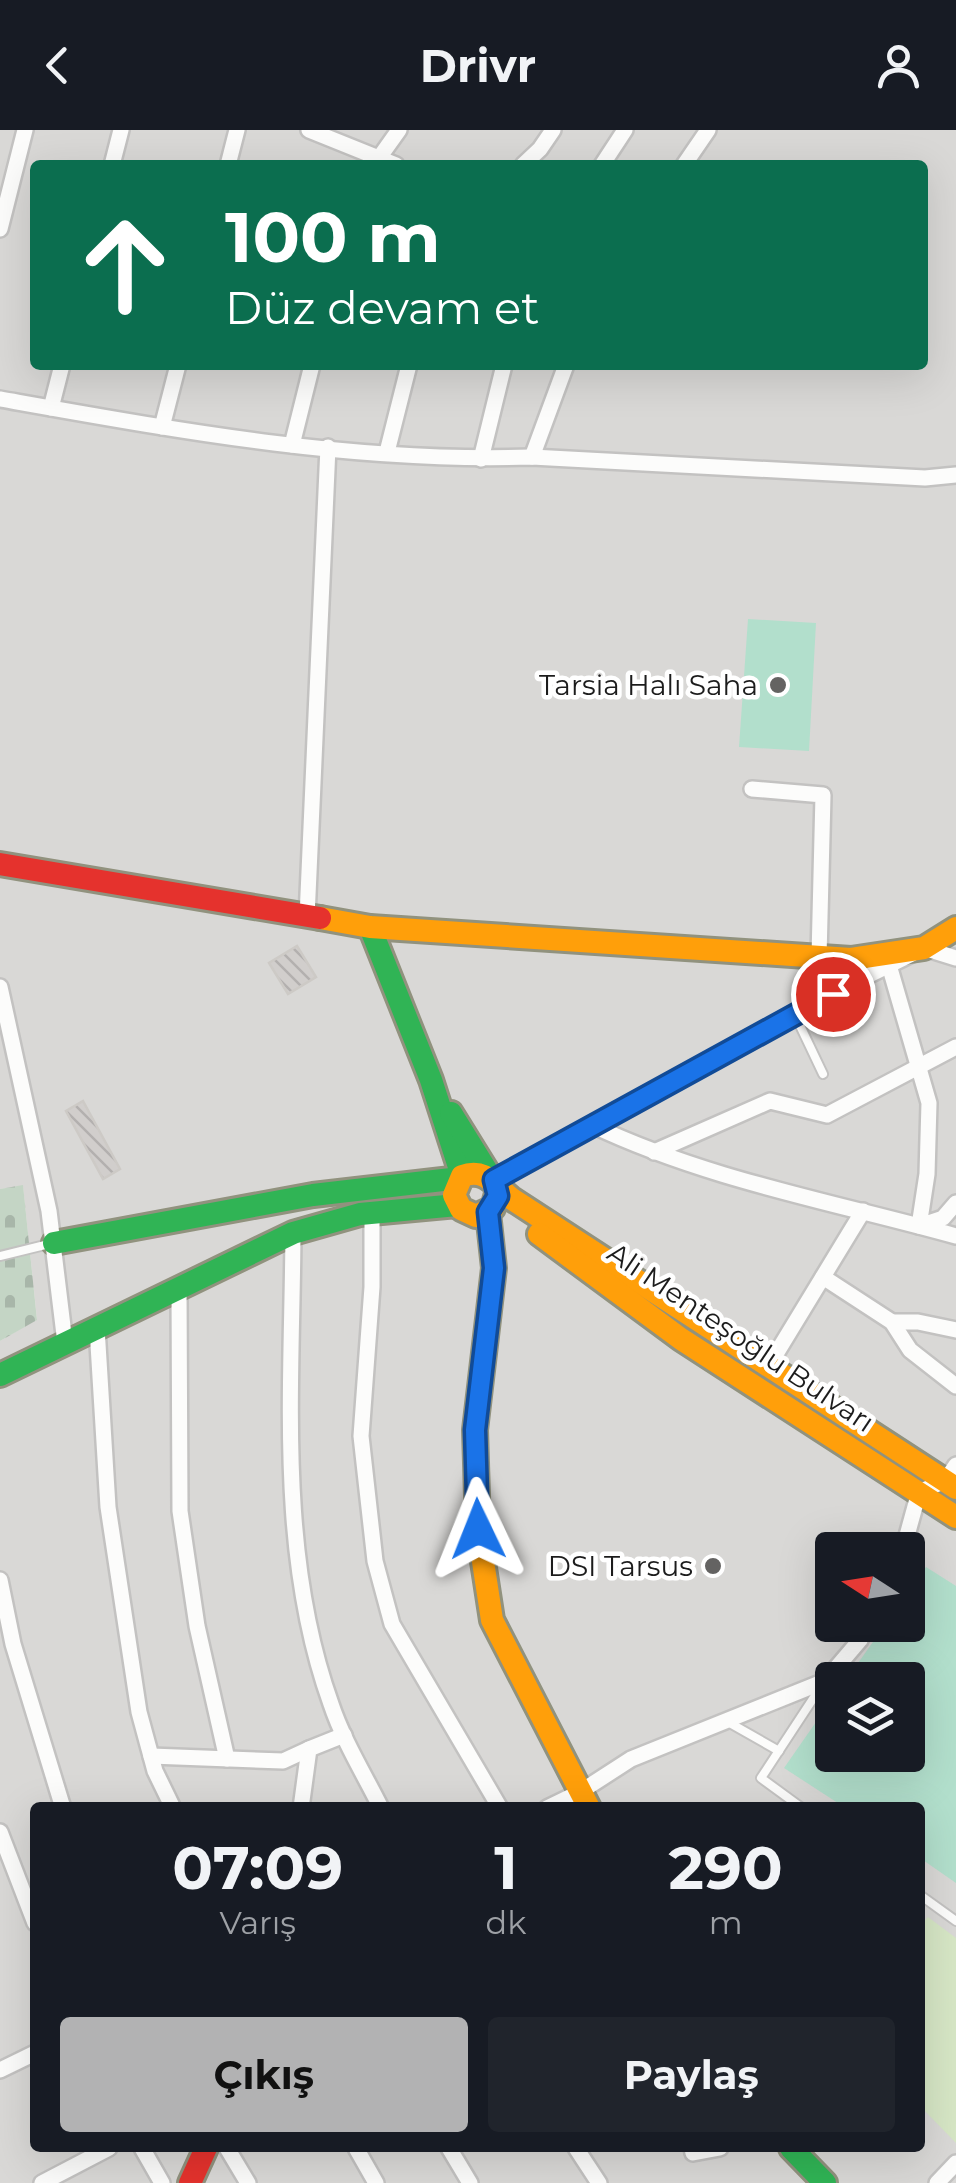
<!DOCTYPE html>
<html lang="tr">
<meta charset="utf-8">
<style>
:root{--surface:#171b24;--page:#20242c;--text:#f1f3f6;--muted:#9ea1a6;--accent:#b2b2b3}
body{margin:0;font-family:Montserrat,sans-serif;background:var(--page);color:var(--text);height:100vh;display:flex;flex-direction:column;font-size:38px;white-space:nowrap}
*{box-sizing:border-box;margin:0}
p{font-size:32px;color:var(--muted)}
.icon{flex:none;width:55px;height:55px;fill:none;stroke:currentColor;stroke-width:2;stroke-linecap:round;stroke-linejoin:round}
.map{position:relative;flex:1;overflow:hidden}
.details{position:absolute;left:30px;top:1672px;width:895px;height:350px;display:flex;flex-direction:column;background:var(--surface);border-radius:10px;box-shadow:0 10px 40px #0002}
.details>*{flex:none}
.banner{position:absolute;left:30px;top:30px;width:898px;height:210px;border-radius:10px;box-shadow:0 10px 40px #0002;background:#0b6e4f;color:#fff;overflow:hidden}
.needle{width:65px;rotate:282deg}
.controls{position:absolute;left:815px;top:1402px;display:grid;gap:20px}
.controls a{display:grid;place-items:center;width:110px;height:110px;border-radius:10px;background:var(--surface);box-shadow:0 10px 40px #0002;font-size:50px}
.pin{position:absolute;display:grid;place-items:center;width:85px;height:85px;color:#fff;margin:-42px;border:5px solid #fff;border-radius:50%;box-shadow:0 2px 10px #0007}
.me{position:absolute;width:110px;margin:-55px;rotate:358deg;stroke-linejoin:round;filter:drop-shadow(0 0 8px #0008)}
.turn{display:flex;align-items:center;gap:35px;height:210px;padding:0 30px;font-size:45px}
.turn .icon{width:130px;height:130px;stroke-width:2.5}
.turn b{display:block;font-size:70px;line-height:85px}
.eta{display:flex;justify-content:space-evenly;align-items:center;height:170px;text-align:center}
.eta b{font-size:60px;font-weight:700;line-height:70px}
.cta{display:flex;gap:20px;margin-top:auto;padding:20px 30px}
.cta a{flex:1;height:115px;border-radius:10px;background:var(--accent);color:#111;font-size:40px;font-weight:700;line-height:115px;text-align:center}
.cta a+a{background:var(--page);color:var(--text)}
header{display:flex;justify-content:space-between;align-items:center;height:130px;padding:0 30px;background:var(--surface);font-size:45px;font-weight:700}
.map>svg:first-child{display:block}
</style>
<header><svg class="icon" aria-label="back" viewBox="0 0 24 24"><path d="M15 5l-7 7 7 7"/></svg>Drivr<svg class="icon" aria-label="person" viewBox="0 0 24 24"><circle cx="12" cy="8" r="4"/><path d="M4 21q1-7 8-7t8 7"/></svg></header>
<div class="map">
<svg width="956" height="2053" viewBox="0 0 956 2053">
<defs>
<pattern id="cemetery-stones" width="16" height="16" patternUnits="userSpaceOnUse" patternTransform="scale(2.5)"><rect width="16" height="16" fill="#c4d5c5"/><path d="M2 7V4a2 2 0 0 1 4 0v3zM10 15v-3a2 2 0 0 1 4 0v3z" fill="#a8b6a9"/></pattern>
<pattern id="building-back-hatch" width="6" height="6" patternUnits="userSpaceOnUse" patternTransform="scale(2.5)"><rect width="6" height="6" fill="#d1cecc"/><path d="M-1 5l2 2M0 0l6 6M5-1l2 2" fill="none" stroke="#b3b0af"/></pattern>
</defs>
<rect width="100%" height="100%" fill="#eae8e5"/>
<path fill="#d9d8d6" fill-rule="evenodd" d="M0,0h956v2053h-956v-842l37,-22 -14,-133 -23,3zM35,35h887v200h-887zM832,1420h76v75h-76zM832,1550h76v75h-76zM35,1678h885v340h-885z"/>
<polygon fill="#d6e6c5" points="928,1787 956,1808 956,2013 920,1976 920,1795"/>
<polygon fill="url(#cemetery-stones)" points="23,1055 37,1190 0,1211 0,1059"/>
<g fill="#b2dfcc">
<polygon points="748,489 816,493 809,621 739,617"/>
<polygon points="926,1437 956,1456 956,1753 920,1728 920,1678 844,1677 784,1638 832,1569 832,1625 908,1625 908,1550 846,1550 885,1495 908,1495 908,1463"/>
</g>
<g fill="url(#building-back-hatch)" stroke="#cdcac6" stroke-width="2.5">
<polygon points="297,816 316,847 288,864 269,833"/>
<polygon points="83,971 120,1039 103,1049 66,981"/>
</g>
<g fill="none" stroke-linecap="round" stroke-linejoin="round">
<g stroke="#c3c2c1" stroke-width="12">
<g id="lane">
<polyline points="795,885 823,944"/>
<polyline points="0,1126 49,1114"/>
<polyline points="728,1592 779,1621"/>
<polyline points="802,1678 761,1648 822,1555"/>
<polyline points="920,1765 956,1791"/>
</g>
</g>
<g stroke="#c3c2c1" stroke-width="20">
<g id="street">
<polyline points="309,0 396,35"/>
<polyline points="379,28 399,0"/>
<polyline points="112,35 121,0"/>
<polyline points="228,35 237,0"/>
<polyline points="523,35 540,19 553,0"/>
<polyline points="602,35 625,0"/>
<polyline points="684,35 708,0"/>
<polyline points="0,99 25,0"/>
<path d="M0,269c175,31 353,64 532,58l393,21 31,-3"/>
<polyline points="51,278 62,235"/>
<polyline points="162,297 178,235"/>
<polyline points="292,315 312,235"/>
<polyline points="387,322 409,235"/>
<polyline points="532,327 566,235"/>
<polyline points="481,329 504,235"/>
<polyline points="752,659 823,665 819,827"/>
<polyline points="307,787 328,317"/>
<polyline points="889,835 929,973 927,1044 919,1096 943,1088 956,1073"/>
<polyline points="0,857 49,1081 65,1213"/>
<path d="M592,995c116,55 242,77 364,111"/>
<polyline points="654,1022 770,971 827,985 956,917"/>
<polyline points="493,1049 859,850 924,818 956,828"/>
<polyline points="372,1083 372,1157 361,1306 375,1431 392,1494 500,1678"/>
<path d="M293,1103c-1,157 -16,321 38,471 12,36 33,70 50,104"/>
<polyline points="823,1147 892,1192 910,1220 956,1256"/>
<polyline points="179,1158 180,1381 197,1496 227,1629"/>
<polyline points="892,1192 918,1192 956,1200"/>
<polyline points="97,1198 108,1377 139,1582 155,1641 173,1678"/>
<polyline points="768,1237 863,1081"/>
<polyline points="903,1420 919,1362 945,1351 956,1335"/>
<polyline points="0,1450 13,1514 63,1678"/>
<polyline points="151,1626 283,1631 309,1619"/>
<polyline points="301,1678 309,1619 344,1605"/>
<polyline points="547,1678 580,1662 631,1629 825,1551 860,1510 867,1495"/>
<polyline points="0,1702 35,1793"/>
<polyline points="0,1940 35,1923"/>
<polyline points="142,2018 162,2053"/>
<polyline points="227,2018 248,2053"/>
<polyline points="356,2018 376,2053"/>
<polyline points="449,2018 470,2053"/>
<polyline points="576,2018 599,2053"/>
<polyline points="692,2018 693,2023 720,2018"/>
<polyline points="42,2053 109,2018"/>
<polyline points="937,2053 956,2033"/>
</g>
</g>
<g stroke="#91927e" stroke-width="28">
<g id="fast">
<polyline points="370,797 431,950 462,1046"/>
<polyline points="451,983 490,1046"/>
<polyline points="54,1113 313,1065 460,1048"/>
<polyline points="0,1245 293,1103 360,1084 457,1075"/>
<polyline points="791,2018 825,2053"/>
</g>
</g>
<g stroke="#91927e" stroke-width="28">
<g id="slow">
<polyline points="320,788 370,797 851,829 924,818 956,798"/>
<path d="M498,1060l-5,18 -17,8 -15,-7 -7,-14 8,-19c24,-9 33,10 50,23l444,289"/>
<polyline points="488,1083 494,1138 475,1300 478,1399 492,1490 589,1678"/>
<polyline points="539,1104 681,1209 956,1387"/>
</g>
</g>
<g stroke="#91927e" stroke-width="28">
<g id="jam">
<polyline points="0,734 320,788"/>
<polyline points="190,2053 206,2018"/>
</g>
</g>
<use href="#lane" stroke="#fcfcfb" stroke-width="8"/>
<use href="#street" stroke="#fcfcfb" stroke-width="15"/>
<use href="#fast" stroke="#30b455" stroke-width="22"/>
<use href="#slow" stroke="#ff9f0a" stroke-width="22"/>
<use href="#jam" stroke="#e5322d" stroke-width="22"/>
</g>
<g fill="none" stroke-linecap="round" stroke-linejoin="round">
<g stroke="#114b97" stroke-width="25">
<polyline id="route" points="478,1399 475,1300 494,1138 488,1082 498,1066 494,1050 833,864"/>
</g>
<use href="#route" stroke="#1a73e8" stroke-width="18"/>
</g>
<g fill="#646362" stroke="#fff" stroke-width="4">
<circle cx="778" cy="555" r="10"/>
<circle cx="713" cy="1436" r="10"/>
</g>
<g text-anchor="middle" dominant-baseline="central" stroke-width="9" stroke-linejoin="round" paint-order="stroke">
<g font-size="28" fill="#1c1c1c" stroke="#fff" text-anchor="end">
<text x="758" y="555">Tarsia Halı Saha</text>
<text x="693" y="1436">DSI Tarsus</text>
</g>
<g font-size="28" fill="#1c1c1c" stroke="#fff">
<text transform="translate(741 1207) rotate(34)">Ali Menteşoğlu Bulvarı</text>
</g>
</g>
</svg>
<div class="controls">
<a><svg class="needle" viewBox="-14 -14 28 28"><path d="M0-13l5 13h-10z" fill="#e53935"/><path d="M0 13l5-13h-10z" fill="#9ea1a6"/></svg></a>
<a><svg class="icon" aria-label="layers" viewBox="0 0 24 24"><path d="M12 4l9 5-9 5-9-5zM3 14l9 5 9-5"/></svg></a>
</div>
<div class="pin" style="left:833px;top:864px;background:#d93025"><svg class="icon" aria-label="arrive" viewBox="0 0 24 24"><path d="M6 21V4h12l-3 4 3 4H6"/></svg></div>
<svg class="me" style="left:478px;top:1399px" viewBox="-20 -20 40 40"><path d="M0-17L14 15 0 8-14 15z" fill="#1a73e8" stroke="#fff" stroke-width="4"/></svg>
<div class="banner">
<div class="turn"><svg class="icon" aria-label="ahead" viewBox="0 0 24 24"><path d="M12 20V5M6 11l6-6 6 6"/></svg><div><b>100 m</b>Düz devam et</div></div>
</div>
<section class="details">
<div class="eta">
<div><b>07:09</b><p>Varış</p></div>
<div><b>1</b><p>dk</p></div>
<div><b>290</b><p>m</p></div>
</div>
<div class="cta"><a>Çıkış</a><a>Paylaş</a></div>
</section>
</div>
